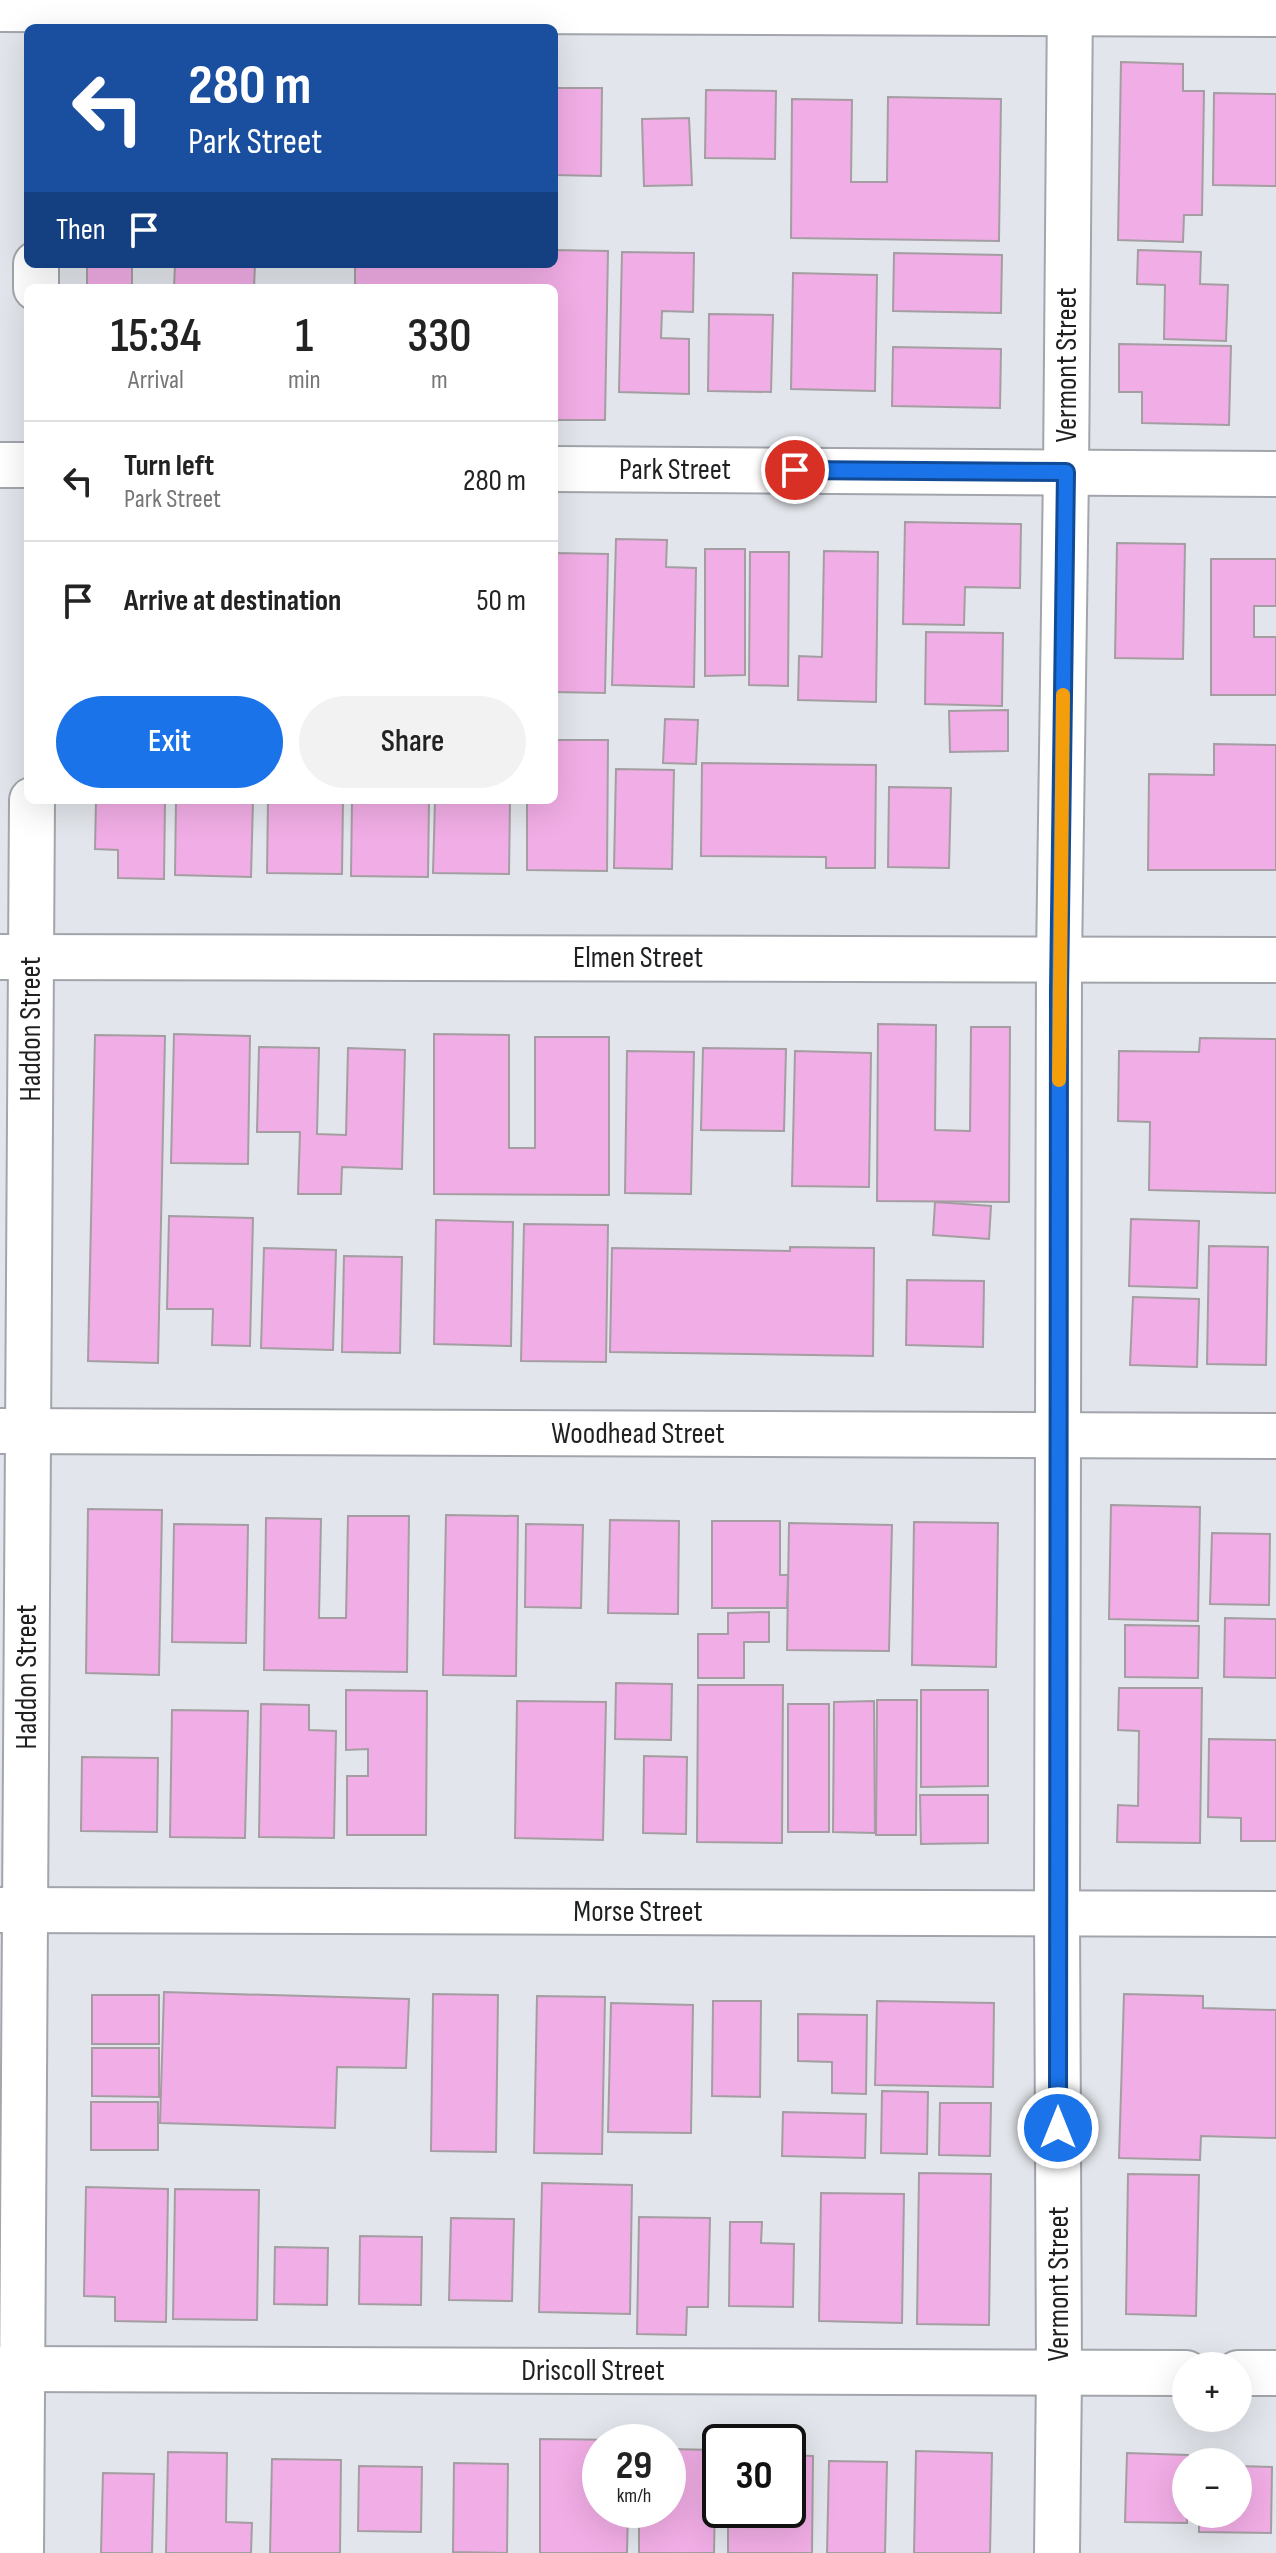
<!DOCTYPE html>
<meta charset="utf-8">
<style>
:root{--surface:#fff;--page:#f2f2f2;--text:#222;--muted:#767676;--line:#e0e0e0;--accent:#1a73e8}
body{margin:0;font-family:"Sofia Sans Condensed",sans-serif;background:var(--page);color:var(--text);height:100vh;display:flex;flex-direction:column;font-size:30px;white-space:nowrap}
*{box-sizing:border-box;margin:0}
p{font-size:26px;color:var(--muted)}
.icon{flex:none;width:44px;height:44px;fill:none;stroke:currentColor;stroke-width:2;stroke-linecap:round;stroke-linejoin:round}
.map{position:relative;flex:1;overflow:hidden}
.panel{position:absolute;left:24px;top:284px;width:534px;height:520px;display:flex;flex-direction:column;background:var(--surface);border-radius:12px;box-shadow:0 8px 32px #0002}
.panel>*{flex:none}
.top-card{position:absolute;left:24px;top:24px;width:534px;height:244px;border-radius:12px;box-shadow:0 8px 32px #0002;background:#1a4fa0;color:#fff;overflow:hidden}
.fabs{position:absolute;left:1172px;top:2352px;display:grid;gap:16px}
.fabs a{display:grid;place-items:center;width:80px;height:80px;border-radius:50%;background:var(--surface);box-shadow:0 8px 32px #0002;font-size:40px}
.speed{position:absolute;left:582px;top:2424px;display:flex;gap:16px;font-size:40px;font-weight:700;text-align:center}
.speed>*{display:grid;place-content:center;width:104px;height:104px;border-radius:50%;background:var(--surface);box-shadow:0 8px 32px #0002;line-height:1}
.speed small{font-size:20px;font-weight:400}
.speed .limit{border:4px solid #111;border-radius:12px;background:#fff;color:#111}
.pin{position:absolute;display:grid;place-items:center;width:68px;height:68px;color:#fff;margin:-34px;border:4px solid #fff;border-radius:50%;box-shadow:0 2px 8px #0007}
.me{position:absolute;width:88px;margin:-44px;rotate:0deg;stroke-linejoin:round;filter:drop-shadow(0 0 6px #0008)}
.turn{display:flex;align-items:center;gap:28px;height:168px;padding:0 32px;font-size:36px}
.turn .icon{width:104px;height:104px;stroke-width:2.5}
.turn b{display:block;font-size:56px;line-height:68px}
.then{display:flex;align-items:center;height:76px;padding:0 32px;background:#0003;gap:16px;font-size:30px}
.eta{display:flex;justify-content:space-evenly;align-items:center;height:136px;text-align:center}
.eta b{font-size:48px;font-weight:600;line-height:56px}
.button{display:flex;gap:16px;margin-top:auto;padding:16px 32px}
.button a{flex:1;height:92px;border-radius:48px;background:var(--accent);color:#fff;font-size:32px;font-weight:600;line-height:92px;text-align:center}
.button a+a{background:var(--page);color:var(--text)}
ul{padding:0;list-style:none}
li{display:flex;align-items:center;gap:24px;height:120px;padding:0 32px;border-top:2px solid var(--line)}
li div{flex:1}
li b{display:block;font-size:30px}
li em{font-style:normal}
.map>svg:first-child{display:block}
</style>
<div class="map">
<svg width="1276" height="2553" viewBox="0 0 1276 2553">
<rect width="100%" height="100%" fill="#e2e5eb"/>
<g fill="#f1ade5" stroke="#a49ea2" stroke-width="2">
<polygon points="1121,62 1183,64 1183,91 1204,91 1202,215 1184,215 1183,242 1118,240"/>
<polygon points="554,88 602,88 601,176 554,175"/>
<polygon points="706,90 776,91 775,159 705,158"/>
<polygon points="1214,93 1276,94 1276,186 1213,185"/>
<polygon points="888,97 1001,99 999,241 791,238 792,99 852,100 851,182 887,182"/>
<polygon points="689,118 692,185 644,186 642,119"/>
<polygon points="554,250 608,251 605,420 554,420 554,288 355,288 355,264 554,264"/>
<polygon points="1138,250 1201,252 1200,284 1228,285 1226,341 1164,339 1165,285 1137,284"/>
<polygon points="622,252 694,253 693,312 662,311 661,338 689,339 689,394 619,392"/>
<polygon points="894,253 1002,255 1001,313 893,311"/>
<rect x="87" y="264" width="45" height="24"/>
<polygon points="175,264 255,264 254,288 174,288"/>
<polygon points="793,273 877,275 875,391 791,389"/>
<polygon points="709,314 773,315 771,392 708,391"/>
<polygon points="1119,344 1231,346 1229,425 1142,423 1142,392 1119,392"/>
<polygon points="893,347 1001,349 1000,408 892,406"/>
<polygon points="905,522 1021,524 1020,588 965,587 964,625 903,624"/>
<polygon points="616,539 667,540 666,567 696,568 694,687 612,685"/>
<polygon points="1117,543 1185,544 1183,659 1115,658"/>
<polygon points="705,549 745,549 745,675 705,676"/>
<polygon points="824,551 878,552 876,702 798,700 799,656 822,657"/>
<polygon points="750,552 789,552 788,686 749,685"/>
<polygon points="554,553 608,554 605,693 554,692"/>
<polygon points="1211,559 1276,559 1276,606 1254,606 1254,637 1276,637 1276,695 1211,695"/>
<polygon points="926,632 1003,633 1002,706 925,704"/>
<polygon points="1008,710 1008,751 950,752 949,711"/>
<polygon points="665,719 698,720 696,764 663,763"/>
<polygon points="554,740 608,740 607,871 527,870 527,800 554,800"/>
<polygon points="1214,744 1276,745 1276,870 1148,870 1149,774 1214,775"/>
<polygon points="702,763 876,765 875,868 826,868 826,857 701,856"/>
<polygon points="616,769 674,770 672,869 614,868"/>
<polygon points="889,787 951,788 949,868 888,867"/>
<polygon points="96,800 165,800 164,879 118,878 118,850 95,849"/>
<polygon points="176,800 253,800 251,877 175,875"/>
<polygon points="268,800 343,800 342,874 267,873"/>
<polygon points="352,800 429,800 428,877 351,876"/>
<polygon points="435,800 510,800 509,874 433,873"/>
<polygon points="878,1024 936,1025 935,1130 970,1131 971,1027 1010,1027 1009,1202 877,1201"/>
<polygon points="174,1034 250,1036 248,1164 171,1163"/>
<polygon points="434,1034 509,1035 509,1148 535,1148 535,1037 609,1037 609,1195 434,1194"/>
<polygon points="95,1035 165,1036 158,1363 88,1361"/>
<polygon points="1200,1038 1276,1039 1276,1193 1149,1190 1150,1122 1118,1121 1119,1051 1199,1052"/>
<polygon points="259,1047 319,1048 317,1134 346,1135 348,1048 405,1050 402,1169 342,1167 341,1194 298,1194 300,1132 257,1132"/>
<polygon points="703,1048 786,1049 784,1131 701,1130"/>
<polygon points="627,1051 694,1052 691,1194 625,1193"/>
<polygon points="795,1051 871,1053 869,1187 792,1186"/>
<polygon points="935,1202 991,1206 989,1239 933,1235"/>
<polygon points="169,1216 253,1218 250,1346 212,1345 213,1309 167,1309"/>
<polygon points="1131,1219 1199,1221 1197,1288 1129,1286"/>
<polygon points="436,1220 513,1222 511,1346 434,1344"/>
<polygon points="524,1224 608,1225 606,1362 521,1361"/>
<polygon points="1209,1246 1268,1247 1266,1365 1207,1364"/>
<polygon points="790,1247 874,1248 873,1356 610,1352 612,1248 790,1251"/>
<polygon points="264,1248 336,1250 333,1350 261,1348"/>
<polygon points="344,1256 402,1257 400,1353 342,1352"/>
<polygon points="907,1280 984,1281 983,1347 906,1345"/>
<polygon points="1133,1297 1199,1299 1197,1367 1130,1365"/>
<polygon points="1111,1505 1200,1507 1198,1621 1109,1619"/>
<polygon points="88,1509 162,1510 159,1675 86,1673"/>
<polygon points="446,1515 518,1516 516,1676 443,1675"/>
<polygon points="348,1516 409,1516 407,1672 264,1670 266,1518 321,1519 319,1618 346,1618"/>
<polygon points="610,1520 679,1521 678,1614 608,1613"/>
<polygon points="712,1521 780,1521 780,1575 788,1575 787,1608 712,1608"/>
<polygon points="914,1522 998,1523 996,1667 912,1665"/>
<polygon points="789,1523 892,1525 889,1651 787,1650"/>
<polygon points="174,1524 248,1525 246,1643 172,1642"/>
<polygon points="526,1524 583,1525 581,1608 525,1607"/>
<polygon points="1212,1533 1270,1534 1269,1605 1210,1604"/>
<polygon points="769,1612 769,1642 744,1642 744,1678 698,1678 698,1634 728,1634 728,1613"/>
<polygon points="1225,1618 1276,1619 1276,1678 1224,1677"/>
<polygon points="1125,1625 1199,1626 1198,1678 1125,1677"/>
<polygon points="616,1683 672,1684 671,1740 615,1739"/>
<polygon points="698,1685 783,1685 782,1843 697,1842"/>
<polygon points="1119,1688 1202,1688 1200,1843 1117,1842 1118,1805 1138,1806 1139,1731 1118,1730"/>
<polygon points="346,1690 427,1691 426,1835 347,1835 347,1776 368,1776 368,1749 346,1750"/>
<polygon points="921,1690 988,1690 988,1786 921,1787"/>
<polygon points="877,1700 917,1700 916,1835 876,1835"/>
<polygon points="517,1701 606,1702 603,1840 515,1838"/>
<polygon points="874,1701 875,1833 833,1832 834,1702"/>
<polygon points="261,1704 309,1705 309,1730 336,1731 334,1838 259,1837"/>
<rect x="788" y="1704" width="41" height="128"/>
<polygon points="172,1710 248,1711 245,1838 170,1837"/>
<polygon points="1209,1739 1276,1740 1276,1841 1241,1841 1241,1818 1208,1817"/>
<polygon points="644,1756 687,1757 686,1834 643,1833"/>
<polygon points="82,1757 158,1758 157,1832 81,1831"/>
<polygon points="920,1795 988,1795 988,1843 921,1844"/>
<polygon points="164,1992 409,1999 406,2068 337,2067 335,2128 160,2123"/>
<polygon points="433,1994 498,1995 496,2152 431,2151"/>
<polygon points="1124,1994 1203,1996 1203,2008 1276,2010 1276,2138 1201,2136 1200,2160 1119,2158"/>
<rect x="92" y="1995" width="67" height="49"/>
<polygon points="537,1996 605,1997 602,2154 534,2153"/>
<polygon points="713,2001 761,2001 760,2097 712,2096"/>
<polygon points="877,2001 994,2003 993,2087 875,2085"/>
<polygon points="611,2003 693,2005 691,2133 608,2132"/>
<polygon points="798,2014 867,2015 866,2094 832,2093 832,2062 798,2061"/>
<polygon points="92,2048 159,2048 159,2097 92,2096"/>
<polygon points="882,2091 928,2092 927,2154 881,2153"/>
<rect x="91" y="2102" width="67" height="48"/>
<polygon points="940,2103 991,2103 990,2156 939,2155"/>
<polygon points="783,2112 866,2114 865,2158 782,2156"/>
<polygon points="919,2173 991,2174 989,2325 917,2324"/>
<polygon points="1128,2174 1199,2175 1196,2316 1126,2314"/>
<polygon points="542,2183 632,2185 630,2314 539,2312"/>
<polygon points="86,2187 168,2189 166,2322 115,2321 115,2297 84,2296"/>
<polygon points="175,2189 259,2190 257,2320 173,2319"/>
<polygon points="821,2193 904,2194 902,2323 819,2321"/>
<polygon points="639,2217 710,2218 708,2307 687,2307 686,2335 637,2334"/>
<polygon points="451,2218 514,2219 512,2301 449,2300"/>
<polygon points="730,2222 762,2222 761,2243 794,2244 793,2307 729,2306"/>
<polygon points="360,2236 422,2237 421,2305 359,2304"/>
<polygon points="275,2247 328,2248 327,2305 274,2304"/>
<polygon points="540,2439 628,2440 628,2442 600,2442 600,2510 628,2510 627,2553 540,2553"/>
<polygon points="668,2449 716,2450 714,2553 639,2553 639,2510 668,2510"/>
<polygon points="916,2451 992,2453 990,2553 914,2553"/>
<polygon points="168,2452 227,2453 226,2522 252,2523 251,2553 166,2553"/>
<polygon points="1127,2453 1188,2455 1187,2523 1125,2522"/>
<polygon points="788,2455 813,2456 812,2553 728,2553 728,2510 788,2510"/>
<polygon points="272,2459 341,2460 340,2553 270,2553"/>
<polygon points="829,2461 887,2462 885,2553 827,2553"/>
<polygon points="454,2463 508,2464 507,2553 453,2552"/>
<polygon points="359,2466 422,2467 421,2532 358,2531"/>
<polygon points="1238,2466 1272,2467 1271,2533 1199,2532 1199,2514 1238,2514"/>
<polygon points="103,2473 154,2474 152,2553 101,2553"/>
</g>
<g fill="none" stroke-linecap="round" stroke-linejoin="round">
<g stroke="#a2a5ab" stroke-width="48">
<g id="minor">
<polyline points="0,9 1276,14"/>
<polyline points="36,288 36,264"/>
<polyline points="0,465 28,465"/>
<polyline points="554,469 1276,474"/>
<polyline points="0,957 1276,960"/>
<polyline points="0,1431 1276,1436"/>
<polyline points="0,1910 1276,1914"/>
<polyline points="0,2369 1186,2373"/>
<polyline points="1238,2373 1276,2373"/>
<polyline points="21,2553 32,800"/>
<polyline points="1057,2553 1059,2373 1057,1914 1059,960 1066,472 1070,0"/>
</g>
</g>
<use href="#minor" stroke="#fff" stroke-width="44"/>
</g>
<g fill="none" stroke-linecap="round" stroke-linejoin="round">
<g stroke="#114b97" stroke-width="20">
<polyline id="route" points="795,470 1066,472 1059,991 1058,2128"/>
</g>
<use href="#route" stroke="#1a73e8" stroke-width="14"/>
<polyline stroke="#f59e0b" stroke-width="14" points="1059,1080 1063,695"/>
</g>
<g text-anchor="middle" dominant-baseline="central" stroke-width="6" stroke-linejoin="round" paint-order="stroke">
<g font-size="30" fill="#1f2022" stroke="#fff">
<text transform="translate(1067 365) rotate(-90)">Vermont Street</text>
<text x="675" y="470">Park Street</text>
<text x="638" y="958">Elmen Street</text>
<text transform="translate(31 1029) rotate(-90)">Haddon Street</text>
<text x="638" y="1434">Woodhead Street</text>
<text transform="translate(27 1677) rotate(-90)">Haddon Street</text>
<text x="638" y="1912">Morse Street</text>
<text transform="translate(1059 2284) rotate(-90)">Vermont Street</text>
<text x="593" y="2371">Driscoll Street</text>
</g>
</g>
</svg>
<div class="fabs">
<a>+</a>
<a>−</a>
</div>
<div class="speed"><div>29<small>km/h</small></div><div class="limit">30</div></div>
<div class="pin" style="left:795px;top:470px;background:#d93025"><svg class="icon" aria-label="arrive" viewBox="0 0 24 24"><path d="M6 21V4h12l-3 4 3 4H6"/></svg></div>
<svg class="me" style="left:1058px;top:2128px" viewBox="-20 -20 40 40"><circle r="17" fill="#1a73e8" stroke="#fff" stroke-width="3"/><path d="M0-11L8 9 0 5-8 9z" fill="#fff"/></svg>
<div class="top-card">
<div class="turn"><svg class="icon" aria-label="left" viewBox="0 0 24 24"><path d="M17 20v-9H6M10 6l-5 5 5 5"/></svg><div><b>280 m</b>Park Street</div></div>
<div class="then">Then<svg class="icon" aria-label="arrive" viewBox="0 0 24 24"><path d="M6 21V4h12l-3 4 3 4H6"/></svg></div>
</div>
<section class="panel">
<div class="eta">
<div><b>15:34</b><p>Arrival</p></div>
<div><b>1</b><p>min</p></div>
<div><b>330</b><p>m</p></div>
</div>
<ul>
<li><svg class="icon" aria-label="left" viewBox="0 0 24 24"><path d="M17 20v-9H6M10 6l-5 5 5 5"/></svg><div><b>Turn left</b><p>Park Street</p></div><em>280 m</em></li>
<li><svg class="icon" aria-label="arrive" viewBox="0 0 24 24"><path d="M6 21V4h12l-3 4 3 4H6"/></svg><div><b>Arrive at destination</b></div><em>50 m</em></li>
</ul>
<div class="button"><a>Exit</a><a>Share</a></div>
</section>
</div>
